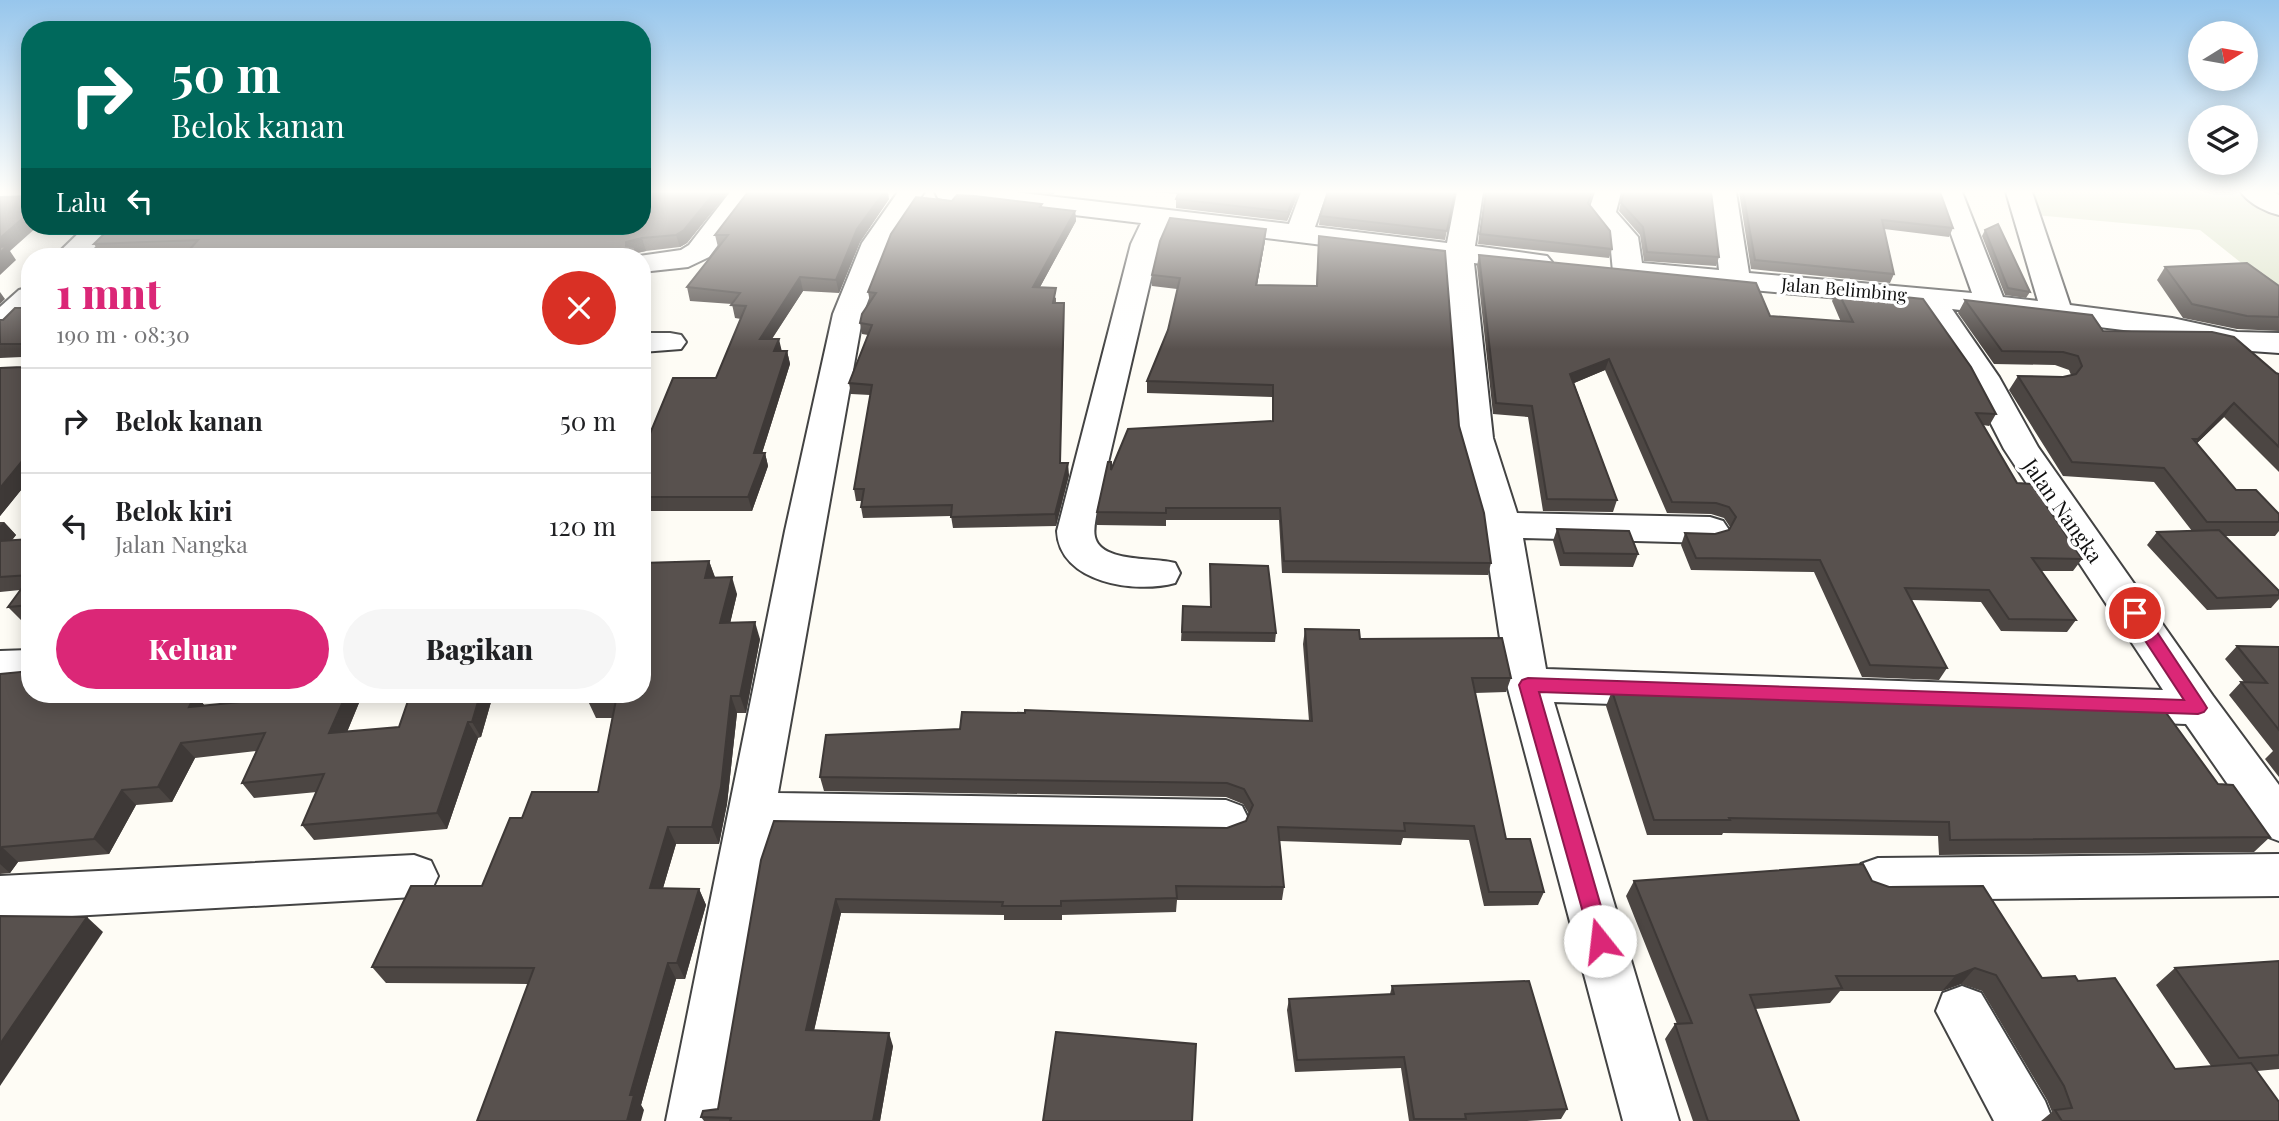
<!DOCTYPE html>
<html lang="id">
<meta charset="utf-8">
<style>
:root{--surface:#fff;--page:#f6f6f6;--text:#202124;--muted:#757577;--line:#e0e0e0;--accent:#db2777}
body{margin:0;font-family:"Playfair Display",serif;background:var(--page);color:var(--text);height:100vh;display:flex;flex-direction:column;font-size:26px;white-space:nowrap}
*{box-sizing:border-box;margin:0}
p{font-size:23px;color:var(--muted)}
.icon{flex:none;width:38px;height:38px;fill:none;stroke:currentColor;stroke-width:2;stroke-linecap:round;stroke-linejoin:round}
.map{position:relative;flex:1;overflow:hidden}
.side{position:absolute;left:21px;top:248px;width:630px;height:455px;display:flex;flex-direction:column;background:var(--surface);border-radius:28px;box-shadow:0 4px 18px #0003}
.side>*{flex:none}
.top-card{position:absolute;left:21px;top:21px;width:630px;height:214px;border-radius:28px;box-shadow:0 4px 18px #0003;background:#00695c;color:#fff;overflow:hidden}
.needle{width:46px;rotate:79deg}
.tools{position:absolute;left:2188px;top:21px;display:grid;gap:14px}
.tools a{display:grid;place-items:center;width:70px;height:70px;border-radius:50%;background:var(--surface);box-shadow:0 4px 18px #0003;font-size:35px}
.pin{position:absolute;display:grid;place-items:center;width:60px;height:60px;color:#fff;margin:-30px;border:4px solid #fff;border-radius:50%;box-shadow:0 2px 7px #0007}
.me{position:absolute;width:77px;margin:-38px;rotate:344deg;stroke-linejoin:round;filter:drop-shadow(0 0 5px #0008)}
.turn{display:flex;align-items:center;gap:24px;height:147px;padding:0 35px;font-size:32px}
.turn .icon{width:91px;height:91px;stroke-width:2.5}
.turn b{display:block;font-size:49px;line-height:60px}
.then{display:flex;align-items:center;height:66px;padding:0 35px;background:#0003;gap:14px;font-size:26px}
.round{display:grid;place-items:center;flex:none;width:74px;height:74px;border-radius:37px;background:var(--page)}
.headline{display:flex;align-items:center;justify-content:space-between;height:119px;padding:0 35px}
h1{font-size:42px;font-weight:800;line-height:52px;color:var(--accent)}
.cta{display:flex;gap:14px;margin-top:auto;padding:14px 35px}
.cta a{flex:1;height:80px;border-radius:42px;background:var(--accent);color:#fff;font-size:28px;font-weight:800;line-height:80px;text-align:center}
.cta a+a{background:var(--page);color:var(--text)}
ul{padding:0;list-style:none}
li{display:flex;align-items:center;gap:21px;height:105px;padding:0 35px;border-top:2px solid var(--line)}
li div{flex:1}
li b{display:block;font-size:26px}
li em{font-style:normal}
.map>svg:first-child{display:block}
</style>
<div class="map">
<svg width="2279" height="1121" viewBox="0 0 2279 1121">
<rect width="100%" height="100%" fill="#fefcf5"/>
<polygon fill="#d9e0c6" points="2006,192 2279,192 2279,293 2200,230 2014,213"/>
<g fill="none" stroke-linecap="round" stroke-linejoin="round">
<g stroke="#434343" stroke-width="4">
<g id="minor">
<polygon points="730,192 757,192 709,257 688,267 642,272 642,257 632,257 681,250 689,245"/>
<polygon points="898,192 924,192 890,243 863,314 778,793 1226,800 1242,806 1249,820 1242,834 1226,840 771,832 722,1121 666,1121 785,531 833,314 862,243"/>
<path d="M935,192h79l275,32 12,-32h26l-12,35 132,16 10,-51h26l-8,54 72,10 5,6 -5,6 -10,3 -63,-8 19,175 24,75 193,4 13,4 6,9 -6,9 -13,4 -187,-5 23,131 617,21 -159,-241 -37,-72 -49,-72 -300,-27 -5,-6 -3,-33 -22,-26 7,-21h26l-5,20 22,25 4,26 77,7 -9,-78h26l13,81 223,20 -36,-101h26l41,105 35,4 -32,-109h26l38,113 102,13 65,14 42,1v20l-42,-3 -65,-14 -220,-27 47,68 39,70 175,249 66,89v56l-16,-6 -77,-111 -632,-22 125,419h-56l-116,-436 -24,-160 -24,-87 -14,-178 -278,-34 -8,18 -62,266c-1,9 -4,19 -2,27 6,26 59,20 80,26l5,10 -5,10c-39,11 -116,0 -118,-52l74,-287 10,-21 -193,-23 -10,-2z"/>
<path d="M2241,192h32l6,3v20c-13,-3 -31,-12 -38,-23z"/>
<polygon points="86,226 116,226 85,257 54,257"/>
<polygon points="30,287 30,313 11,331 0,333 0,307 19,290"/>
<polygon points="642,333 670,333 681,335 686,342 681,349 642,352"/>
<polygon points="30,650 30,682 0,683 0,651"/>
<polygon points="2279,854 2279,896 1878,900 1861,894 1854,879 1861,864 1878,858"/>
<polygon points="414,855 431,861 438,876 431,891 414,897 0,920 0,876"/>
<polygon points="1962,986 1981,993 2045,1101 2053,1121 1994,1121 1936,1011 1943,993"/>
</g>
</g>
<use href="#minor" fill="#fff" fill-rule="evenodd"/>
</g>
<g fill="#4c4643">
<polygon points="642,192 728,192 687,243 680,247 646,251 637,253 639,257 183,257 187,253 102,256 94,244 112,226 642,226"/>
<polygon points="1020,192 1055,192 1054,194"/>
<polygon points="1154,192 1299,192 1287,221 1176,208 1176,199 1178,194"/>
<polygon points="1455,192 1445,240 1319,225 1320,216"/>
<polygon points="1485,192 1593,192 1589,204 1612,249 1609,258 1478,244"/>
<polygon points="1623,192 1711,192 1719,257 1716,266 1644,261 1640,235 1619,211"/>
<polygon points="1739,192 1940,192 1953,228 1949,237 1884,229 1894,274 1890,283 1751,269"/>
<polygon points="889,199 860,242 839,293 803,291 772,339 782,351 787,351 790,364 762,453 765,453 768,466 752,511 642,511 642,453 716,378 741,319 735,318 732,304 690,301 687,287 718,247 715,235"/>
<polygon points="952,201 1042,207 1075,211 1076,221 1040,287 1056,298 1056,303 1064,303 1060,463 1069,475 1056,526 953,528 951,516 863,518 861,507 862,501 856,501 854,489 870,395 851,394 849,383 868,335 862,334 860,323 870,302 868,292"/>
<polygon points="1985,230 2030,292 2026,298 2005,295 1982,236"/>
<polygon points="1319,236 1459,426 1491,563 1488,575 1282,573 1279,520 1166,520 1166,526 1097,525 1097,512 1111,470 1272,422 1272,397 1147,393 1147,381 1168,330 1177,289 1152,286 1152,275 1265,241 1257,285 1316,286"/>
<polygon points="1479,255 1770,316 1841,322 1832,301 1837,290 1996,414 1989,426 1983,425 2017,483 2082,559 2073,571 2041,571 2076,620 2067,632 2001,631 1981,602 1911,600 1947,668 1939,680 1862,677 1814,572 1691,570 1681,545 1685,533 1715,534 1729,530 1730,527 1724,518 1711,514 1667,513 1605,370 1574,383 1617,500 1613,512 1543,511 1528,417 1493,414 1477,266"/>
<polygon points="2165,267 2279,286 2279,331 2237,329 2183,318 2157,280"/>
<polygon points="1965,300 2103,331 2279,374 2279,472 2224,417 2197,443 2236,490 2279,514 2279,531 2275,536 2225,536 2279,591 2279,599 2271,608 2207,610 2147,545 2157,532 2192,531 2154,482 2063,476 2009,390 2018,376 2063,377 2071,375 2069,370 2055,365 1994,364 1958,313"/>
<polygon points="30,308 30,479 0,516 0,368 22,367 22,357 0,358 0,320"/>
<polygon points="0,522 4,522 16,535 12,540 30,539 30,620 21,620 8,607 20,590 0,592"/>
<polygon points="1557,529 1638,554 1633,567 1560,566 1553,541"/>
<polygon points="709,561 715,577 737,594 730,623 760,639 746,713 737,713 727,804 719,844 676,844 663,888 699,889 706,905 685,979 676,979 641,1105 644,1110 528,984 386,983 372,967 482,886 598,792 612,718 596,718 588,701"/>
<polygon points="1210,564 1276,633 1275,642 1181,641 1183,606 1210,607"/>
<polygon points="1305,629 1360,639 1511,678 1506,692 1475,693 1506,839 1544,892 1538,905 1484,906 1469,840 1403,838 1401,845 1279,841 1284,887 1282,900 1177,900 1176,912 1062,915 1062,920 1004,920 1004,915 841,913 814,1031 893,1046 880,1121 704,1121 701,1117 718,1109 761,860 1227,828 1246,821 1249,814 1243,804 1226,797 824,791 820,777 1309,721 1303,644"/>
<polygon points="2237,646 2279,647 2279,777 2265,759 2273,751 2229,695 2241,682 2244,682 2225,659"/>
<polygon points="0,674 30,695 173,695 173,696 196,695 205,706 361,698 347,732 399,727 410,695 493,695 481,737 478,738 447,829 314,840 302,825 317,792 254,798 242,783 256,751 195,758 172,802 136,805 109,854 18,862 10,873 0,874"/>
<polygon points="1612,691 2218,784 2270,837 2254,852 1939,855 1938,836 1723,833 1722,835 1647,835 1606,706"/>
<polygon points="1634,881 1872,881 2042,978 2078,981 2175,1069 2211,1066 2156,985 2175,968 2279,961 2279,1069 2257,1071 2279,1121 2041,1121 2052,1112 2047,1100 1982,991 1961,984 1942,991 1840,991 1830,1003 1755,1009 1799,1121 1693,1121 1665,1039 1675,1024 1677,1024 1626,896"/>
<polygon points="1392,986 1567,1109 1561,1119 1527,1121 1409,1121 1401,1068 1295,1072 1287,1010 1289,999 1390,994"/>
</g>
<g fill="#3e3937">
<polygon points="715,192 728,192 687,243 680,247 676,235"/>
<polygon points="884,192 888,192 889,199 860,242 839,293 836,280 857,229"/>
<polygon points="1296,192 1299,192 1287,221 1288,212"/>
<polygon points="1075,211 1076,221 1034,298 1033,287"/>
<polygon points="30,212 30,226 38,226 10,251 16,260 0,275 0,238"/>
<polygon points="1266,229 1265,241 1255,296 1256,285"/>
<polygon points="642,238 646,251 637,253 639,257 635,257 626,246 626,242"/>
<polygon points="800,277 803,291 763,352 760,339"/>
<polygon points="0,292 5,299 0,304"/>
<polygon points="1064,303 1064,314 1060,474 1060,463"/>
<polygon points="779,339 782,352 774,351"/>
<polygon points="787,351 790,364 758,466 754,453"/>
<polygon points="1609,359 1605,370 1567,386 1570,374"/>
<polygon points="2234,403 2224,417 2187,453 2198,439"/>
<polygon points="765,453 768,466 752,511 748,497"/>
<polygon points="23,460 30,468 30,479 0,516 0,488"/>
<polygon points="1068,463 1069,475 1056,526 1055,514"/>
<polygon points="4,522 16,535 0,555 0,526"/>
<polygon points="709,561 715,578 705,578"/>
<polygon points="732,577 737,594 726,641 720,623"/>
<polygon points="755,622 760,639 746,713 740,696"/>
<polygon points="153,695 173,695 174,696 164,714 151,699"/>
<polygon points="195,695 196,695 208,710 189,707"/>
<polygon points="346,695 358,695 361,698 340,749 329,733"/>
<polygon points="480,695 493,695 481,737 472,722"/>
<polygon points="731,696 737,713 727,804 719,844 712,827"/>
<polygon points="468,722 478,738 447,829 437,813"/>
<polygon points="181,743 195,758 172,802 158,787"/>
<polygon points="122,790 136,805 109,854 94,839"/>
<polygon points="668,827 676,844 658,905 650,888"/>
<polygon points="2,847 18,862 10,873 0,864 0,849"/>
<polygon points="699,889 706,905 685,979 677,963"/>
<polygon points="836,899 841,913 811,1043 806,1030"/>
<polygon points="87,917 103,932 0,1086 0,1044"/>
<polygon points="668,963 676,979 641,1105 644,1110 641,1121 627,1121 630,1095"/>
<polygon points="1975,968 1961,984 1942,991 1955,976"/>
<polygon points="889,1033 893,1046 880,1121 873,1121"/>
</g>
<g fill="#58514e" stroke="#3e3937" stroke-width="2">
<polygon points="642,192 715,192 684,230 676,235 642,238 626,242 626,246 635,247 635,257 475,257 475,251 388,255 391,250 304,255 303,257 183,257 198,240 94,244 112,226 642,226"/>
<polygon points="748,192 884,192 857,229 836,280 800,277 760,339 779,339 774,351 787,351 754,453 765,453 748,497 642,497 642,453 673,378 716,378 746,306 731,305 740,293 687,287 728,235 715,235"/>
<polygon points="1179,192 1296,192 1288,212 1176,199"/>
<polygon points="1328,192 1455,192 1447,231 1320,216"/>
<polygon points="1486,192 1592,192 1588,203 1610,231 1612,249 1480,234"/>
<polygon points="1624,192 1711,192 1719,257 1647,252 1643,227 1621,203"/>
<polygon points="1743,192 1940,192 1953,228 1882,220 1894,274 1755,260"/>
<polygon points="957,195 975,196 1042,204 1040,207 1075,211 1033,287 1056,288 1053,303 1064,303 1060,463 1068,463 1055,514 951,517 952,505 861,507 864,489 854,489 872,385 849,383 872,325 860,323 862,314 876,293 868,292 891,234 916,197 952,201"/>
<polygon points="30,196 30,212 0,238 0,197"/>
<polygon points="1170,218 1266,229 1256,285 1317,286 1319,236 1445,251 1459,426 1484,513 1491,563 1284,561 1280,508 1166,508 1166,513 1097,512 1108,462 1111,462 1111,470 1128,429 1273,421 1273,385 1147,381 1168,330 1180,278 1152,275 1160,241"/>
<polygon points="1998,224 2030,292 2008,288 1985,230"/>
<polygon points="7,246 0,253 0,247"/>
<polygon points="1479,255 1756,283 1770,316 1853,322 1837,290 1923,299 1971,367 1996,414 1976,413 2017,483 2032,484 2082,559 2032,558 2076,620 2009,619 1989,590 1905,588 1947,668 1870,665 1820,560 1696,558 1685,533 1715,534 1729,530 1736,517 1729,507 1716,503 1672,502 1609,359 1570,374 1617,500 1547,499 1532,406 1496,403"/>
<polygon points="2247,263 2279,286 2279,317 2247,316 2192,304 2165,267"/>
<polygon points="1965,300 2092,315 2103,331 2212,332 2234,337 2276,373 2279,374 2279,447 2234,403 2198,439 2193,439 2236,490 2256,490 2279,514 2279,522 2207,522 2164,468 2072,462 2018,376 2063,377 2076,374 2082,366 2078,356 2063,352 2002,351"/>
<polygon points="15,308 30,308 30,459 23,460 0,488 0,368 22,367 22,344 0,344 0,320 3,320"/>
<polygon points="1557,529 1629,531 1638,554 1564,553"/>
<polygon points="2219,530 2279,591 2279,595 2217,598 2157,532"/>
<polygon points="30,539 30,575 0,577 0,541"/>
<polygon points="709,561 705,578 732,577 720,623 755,622 740,696 731,696 721,787 712,827 668,827 650,888 699,889 677,963 668,963 630,1095 634,1095 627,1121 477,1121 534,968 372,967 411,886 482,886 510,818 522,818 532,792 598,792 616,700 588,701 590,695 642,695 642,563"/>
<polygon points="1210,564 1268,566 1276,633 1182,632 1183,606 1211,607"/>
<polygon points="30,577 30,605 8,607"/>
<polygon points="1305,629 1359,630 1360,639 1502,638 1511,678 1472,678 1506,839 1530,839 1544,892 1489,892 1474,826 1404,823 1405,831 1278,827 1284,887 1176,886 1177,898 1061,901 1061,906 1002,906 1003,902 836,899 806,1030 889,1033 873,1121 730,1121 731,1118 701,1117 703,1111 718,1109 761,860 774,821 1227,828 1246,821 1253,805 1244,789 1227,783 820,777 826,735 960,729 962,712 1025,713 1025,710 1312,721"/>
<polygon points="2237,646 2279,647 2279,730 2241,682 2267,683"/>
<polygon points="30,671 30,695 153,695 151,699 195,695 189,707 281,698 283,695 346,695 329,733 399,727 410,695 480,695 472,722 468,722 437,813 302,825 324,774 242,783 265,733 181,743 158,787 122,790 94,839 2,847 0,849 0,674"/>
<polygon points="1612,691 2164,710 2218,784 2233,785 2270,837 1950,840 1949,822 1729,818 1730,820 1654,820"/>
<polygon points="1863,864 1872,881 1889,887 1983,886 2042,978 2075,976 2078,981 2115,978 2175,1069 2251,1063 2279,1102 2279,1121 2062,1121 2055,1110 2072,1108 2064,1086 1996,975 1975,968 1955,976 1836,976 1842,988 1750,995 1799,1121 1708,1121 1675,1024 1692,1023 1634,881"/>
<polygon points="0,916 87,917 0,1044"/>
<polygon points="2279,961 2279,1055 2239,1058 2175,968"/>
<polygon points="1529,981 1567,1109 1465,1114 1466,1119 1414,1119 1404,1057 1297,1060 1289,999 1394,994 1392,986"/>
<polygon points="1056,1032 1196,1044 1192,1121 1043,1121"/>
</g>
<linearGradient id="sky" x2="0" y2="1"><stop stop-color="#97c6ec"/><stop offset="0.55" stop-color="#fffefa"/><stop offset="1" stop-color="#fffefa" stop-opacity="0"/></linearGradient>
<rect width="2279" height="349" fill="url(#sky)"/>
<polygon fill="#db2777" stroke="#8e194d" stroke-width="2" points="2135,607 2141,608 2204,703 2207,708 2204,712 2198,714 1539,692 1611,941 1608,948 1600,951 1593,948 1519,685 1522,680 1528,678 2184,700 2127,613"/>
<g text-anchor="middle" dominant-baseline="central" stroke-width="7" stroke-linejoin="round" paint-order="stroke">
<g font-size="18" fill="#101010" stroke="#fff">
<text transform="translate(1844 289) rotate(5)">Jalan Belimbing</text>
</g>
<g font-size="21" fill="#101010" stroke="#fff">
<text transform="translate(2064 510) rotate(55)">Jalan Nangka</text>
</g>
</g>
</svg>
<div class="tools">
<a><svg class="needle" viewBox="-14 -14 28 28"><path d="M0-13l5 13h-10z" fill="#e53935"/><path d="M0 13l5-13h-10z" fill="#757577"/></svg></a>
<a><svg class="icon" aria-label="layers" viewBox="0 0 24 24"><path d="M12 4l9 5-9 5-9-5zM3 14l9 5 9-5"/></svg></a>
</div>
<div class="pin" style="left:2135px;top:613px;background:#d93025"><svg class="icon" aria-label="arrive" viewBox="0 0 24 24"><path d="M6 21V4h12l-3 4 3 4H6"/></svg></div>
<svg class="me" style="left:1600px;top:941px" viewBox="-20 -20 40 40"><circle r="19" fill="#fff"/><path d="M0-13L10 11 0 6-10 11z" fill="#db2777"/></svg>
<div class="top-card">
<div class="turn"><svg class="icon" aria-label="right" viewBox="0 0 24 24"><path d="M7 20v-9h11M14 6l5 5-5 5"/></svg><div><b>50 m</b>Belok kanan</div></div>
<div class="then">Lalu<svg class="icon" aria-label="left" viewBox="0 0 24 24"><path d="M17 20v-9H6M10 6l-5 5 5 5"/></svg></div>
</div>
<section class="side">
<div class="headline"><div><h1>1 mnt</h1><p>190 m · 08:30</p></div><a class="round" style="background:#d93025;color:#fff"><svg class="icon" aria-label="close" viewBox="0 0 24 24"><path d="M6 6l12 12M18 6L6 18"/></svg></a></div>
<ul>
<li><svg class="icon" aria-label="right" viewBox="0 0 24 24"><path d="M7 20v-9h11M14 6l5 5-5 5"/></svg><div><b>Belok kanan</b></div><em>50 m</em></li>
<li><svg class="icon" aria-label="left" viewBox="0 0 24 24"><path d="M17 20v-9H6M10 6l-5 5 5 5"/></svg><div><b>Belok kiri</b><p>Jalan Nangka</p></div><em>120 m</em></li>
</ul>
<div class="cta"><a>Keluar</a><a>Bagikan</a></div>
</section>
</div>
